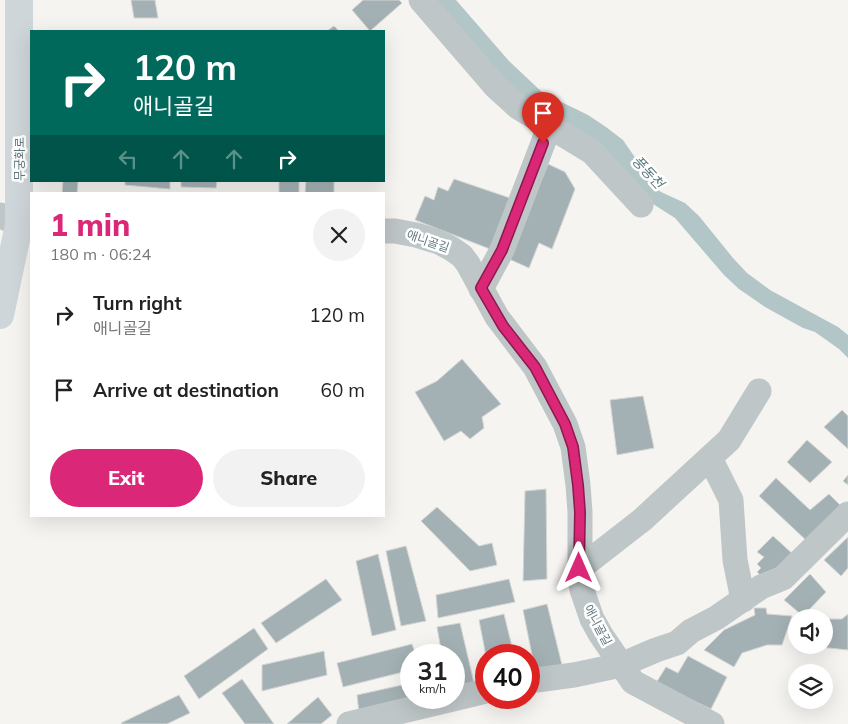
<!DOCTYPE html>
<meta charset="utf-8">
<style>
:root{--surface:#fff;--page:#f2f2f2;--text:#222;--muted:#767676;--accent:#db2777}
body{margin:0;font-family:Mulish,"Noto Sans KR",sans-serif;background:var(--page);color:var(--text);height:100vh;display:flex;flex-direction:column;font-size:19px;white-space:nowrap}
*{box-sizing:border-box;margin:0}
p{font-size:16px;color:var(--muted)}
.icon{flex:none;width:28px;height:28px;fill:none;stroke:currentColor;stroke-width:2;stroke-linecap:round;stroke-linejoin:round}
.map{position:relative;flex:1;overflow:hidden}
.drawer{position:absolute;left:30px;top:192px;width:355px;height:325px;display:flex;flex-direction:column;background:var(--surface);border-radius:0px;box-shadow:0 5px 20px #0002}
.drawer>*{flex:none}
.guide{position:absolute;left:30px;top:30px;width:355px;height:152px;border-radius:0px;box-shadow:0 5px 20px #0002;background:#00695c;color:#fff;overflow:hidden}
.controls{position:absolute;left:788px;top:609px;display:grid;gap:10px}
.controls a{display:grid;place-items:center;width:45px;height:45px;border-radius:50%;background:var(--surface);box-shadow:0 5px 20px #0002;font-size:25px}
.speed{position:absolute;left:400px;top:644px;display:flex;gap:10px;font-size:25px;font-weight:700;text-align:center}
.speed>*{display:grid;place-content:center;width:65px;height:65px;border-radius:50%;background:var(--surface);box-shadow:0 5px 20px #0002;line-height:1}
.speed small{font-size:12px;font-weight:400}
.speed .limit{border:8px solid #d22;background:#fff;color:#111}
.pin{position:absolute;display:grid;place-items:center;width:42px;height:42px;color:#fff;margin:-51px -21px;border-radius:50% 50% 50% 0;rotate:-45deg;box-shadow:0 0 5px #0007}
.pin .icon{rotate:45deg}
.me{position:absolute;width:55px;margin:-28px;rotate:0deg;stroke-linejoin:round;filter:drop-shadow(0 0 4px #0008)}
.turn{display:flex;align-items:center;gap:18px;height:105px;padding:0 20px;font-size:22px}
.turn .icon{width:65px;height:65px;stroke-width:2.5}
.turn b{display:block;font-size:35px;line-height:42px}
.lanes{display:flex;align-items:center;height:48px;padding:0 20px;background:#0003;justify-content:center;gap:25px;direction:ltr}
.lanes .off{opacity:.35}
.round{display:grid;place-items:center;flex:none;width:52px;height:52px;border-radius:26px;background:var(--page)}
.summary{display:flex;align-items:center;justify-content:space-between;height:85px;padding:0 20px}
h1{font-size:30px;font-weight:800;line-height:38px;color:var(--accent)}
.action{display:flex;gap:10px;margin-top:auto;padding:10px 20px}
.action a{flex:1;height:58px;border-radius:30px;background:var(--accent);color:#fff;font-size:20px;font-weight:800;line-height:58px;text-align:center}
.action a+a{background:var(--page);color:var(--text)}
ul{padding:0;list-style:none}
li{display:flex;align-items:center;gap:15px;height:75px;padding:0 20px}
li div{flex:1}
li b{display:block;font-size:19px}
li em{font-style:normal}
.map>svg:first-child{display:block}
</style>
<div class="map">
<svg width="848" height="724" viewBox="0 0 848 724">
<rect width="100%" height="100%" fill="#f5f4f1"/>
<polygon fill="#b3c6c7" points="432,0 456,0 509,61 543,93 588,115 606,127 623,140 643,169 650,183 661,192 685,203 699,216 733,258 747,273 770,290 838,327 848,335 848,358 839,349 815,332 803,328 765,307 739,289 724,275 675,218 642,197 518,97"/>
<g fill="#a4b1b4" stroke="#d6d6d4">
<polygon points="131,0 155,0 158,18 134,18"/>
<polygon points="363,0 399,0 402,3 370,31 352,10"/>
<polygon points="334,26 339,31 327,31"/>
<polygon points="548,164 565,172 575,189 552,249 539,243 529,268 509,259"/>
<polygon points="454,179 510,198 490,249 415,220 425,196 434,200 438,187 448,191"/>
<polygon points="63,181 78,181 77,194 62,194"/>
<polygon points="125,181 170,181 170,189 125,185"/>
<polygon points="181,181 217,181 216,188 181,187"/>
<rect x="279" y="181" width="20" height="13"/>
<polygon points="306,181 334,181 334,194 305,194"/>
<polygon points="462,359 501,404 482,417 484,428 470,439 461,431 444,441 415,392 437,381"/>
<polygon points="643,396 654,448 617,455 610,400"/>
<polygon points="842,410 848,416 848,449 824,427"/>
<polygon points="807,440 832,462 810,483 787,462"/>
<polygon points="848,475 848,485 843,481"/>
<polygon points="776,478 810,510 829,494 844,509 809,543 759,496"/>
<polygon points="546,489 547,579 523,581 525,491"/>
<polygon points="437,507 479,546 492,543 497,565 470,571 421,521"/>
<polygon points="773,536 795,556 767,581 757,572 761,568 757,564 764,557 757,552"/>
<polygon points="848,537 848,568 841,576 824,560"/>
<polygon points="406,546 426,621 401,626 386,551"/>
<polygon points="378,554 396,630 372,636 356,561"/>
<polygon points="810,574 826,592 803,616 784,600"/>
<polygon points="326,579 342,600 276,643 261,623"/>
<polygon points="509,579 515,602 438,618 436,595"/>
<polygon points="547,604 562,665 535,670 523,610"/>
<polygon points="754,608 766,608 767,614 792,616 782,645 767,645 742,653 734,667 704,650 724,630 755,615"/>
<polygon points="504,614 514,655 486,655 486,656 479,620"/>
<polygon points="848,614 848,650 800,645 824,645 824,619 842,619"/>
<polygon points="460,623 474,683 454,687 454,655 442,655 437,627"/>
<polygon points="254,628 268,649 199,699 184,676"/>
<polygon points="412,644 416,655 411,655 411,670 343,687 337,663"/>
<polygon points="324,651 327,675 262,691 262,665"/>
<polygon points="688,656 727,677 711,709 656,683 666,667 678,673"/>
<polygon points="242,679 274,724 245,724 222,693"/>
<polygon points="411,683 411,698 359,713 357,695"/>
<polygon points="179,695 190,713 167,724 122,724 121,723"/>
<polygon points="318,697 332,715 321,724 287,724"/>
</g>
<g fill="none" stroke-linecap="round" stroke-linejoin="round">
<g stroke="#bfc6c8" stroke-width="25">
<polyline points="421,0 496,87 518,107 592,152 641,205"/>
<polyline points="0,215 19,225 31,227"/>
<polyline points="384,231 395,231 416,235 439,242 452,249 462,256 468,264 497,317 535,367 565,424 573,447 578,485 580,512 580,578 582,590 592,619 601,635 633,682 712,724"/>
<polyline points="481,289 502,250 550,125"/>
<polyline points="710,458 731,500 735,560 743,600"/>
<polyline points="579,569 642,520 729,440 759,391"/>
<polyline points="529,681 574,675 621,665 656,650 677,643 691,631 716,618 761,587 783,578 848,514"/>
<polyline points="349,724 486,691"/>
</g>
<polyline stroke="#cfd6d9" stroke-width="28" points="0,315 19,225 19,0"/>
</g>
<g fill="none" stroke-linecap="round" stroke-linejoin="round">
<g stroke="#8e194d" stroke-width="12">
<polyline id="route" points="543,143 502,250 481,288 503,326 535,367 565,424 573,447 578,485 580,512 579,568"/>
</g>
<use href="#route" stroke="#db2777" stroke-width="9"/>
</g>
<g text-anchor="middle" dominant-baseline="central" stroke-width="5" stroke-linejoin="round" paint-order="stroke">
<g font-size="12" fill="#5e777e" stroke="#fff">
<text transform="translate(19 159) rotate(-90)">무궁화로</text>
<text transform="translate(428 241) rotate(19)">애니골길</text>
<text transform="translate(598 625) rotate(62)">애니골길</text>
</g>
<g font-size="14" font-style="italic" fill="#59787b" stroke="#fff">
<text transform="translate(648 172) rotate(47)">풍동천</text>
</g>
</g>
</svg>
<div class="controls">
<a><svg class="icon" aria-label="sound" viewBox="0 0 24 24"><path d="M4 9h4l5-4v14l-5-4H4zM17 9q2 3 0 6"/></svg></a>
<a><svg class="icon" aria-label="layers" viewBox="0 0 24 24"><path d="M12 4l9 5-9 5-9-5zM3 14l9 5 9-5"/></svg></a>
</div>
<div class="speed"><div>31<small>km/h</small></div><div class="limit">40</div></div>
<div class="pin" style="left:543px;top:143px;background:#d93025"><svg class="icon" aria-label="arrive" viewBox="0 0 24 24"><path d="M6 21V4h12l-3 4 3 4H6"/></svg></div>
<svg class="me" style="left:579px;top:568px" viewBox="-20 -20 40 40"><path d="M0-17L14 15 0 8-14 15z" fill="#db2777" stroke="#fff" stroke-width="4"/></svg>
<div class="guide">
<div class="turn"><svg class="icon" aria-label="right" viewBox="0 0 24 24"><path d="M7 20v-9h11M14 6l5 5-5 5"/></svg><div><b>120 m</b>애니골길</div></div>
<div class="lanes"><svg class="icon off" aria-label="left" viewBox="0 0 24 24"><path d="M17 20v-9H6M10 6l-5 5 5 5"/></svg><svg class="icon off" aria-label="ahead" viewBox="0 0 24 24"><path d="M12 20V5M6 11l6-6 6 6"/></svg><svg class="icon off" aria-label="ahead" viewBox="0 0 24 24"><path d="M12 20V5M6 11l6-6 6 6"/></svg><svg class="icon" aria-label="right" viewBox="0 0 24 24"><path d="M7 20v-9h11M14 6l5 5-5 5"/></svg></div>
</div>
<section class="drawer">
<div class="summary"><div><h1>1 min</h1><p>180 m · 06:24</p></div><a class="round"><svg class="icon" aria-label="close" viewBox="0 0 24 24"><path d="M6 6l12 12M18 6L6 18"/></svg></a></div>
<ul>
<li><svg class="icon" aria-label="right" viewBox="0 0 24 24"><path d="M7 20v-9h11M14 6l5 5-5 5"/></svg><div><b>Turn right</b><p>애니골길</p></div><em>120 m</em></li>
<li><svg class="icon" aria-label="arrive" viewBox="0 0 24 24"><path d="M6 21V4h12l-3 4 3 4H6"/></svg><div><b>Arrive at destination</b></div><em>60 m</em></li>
</ul>
<div class="action"><a>Exit</a><a>Share</a></div>
</section>
</div>
